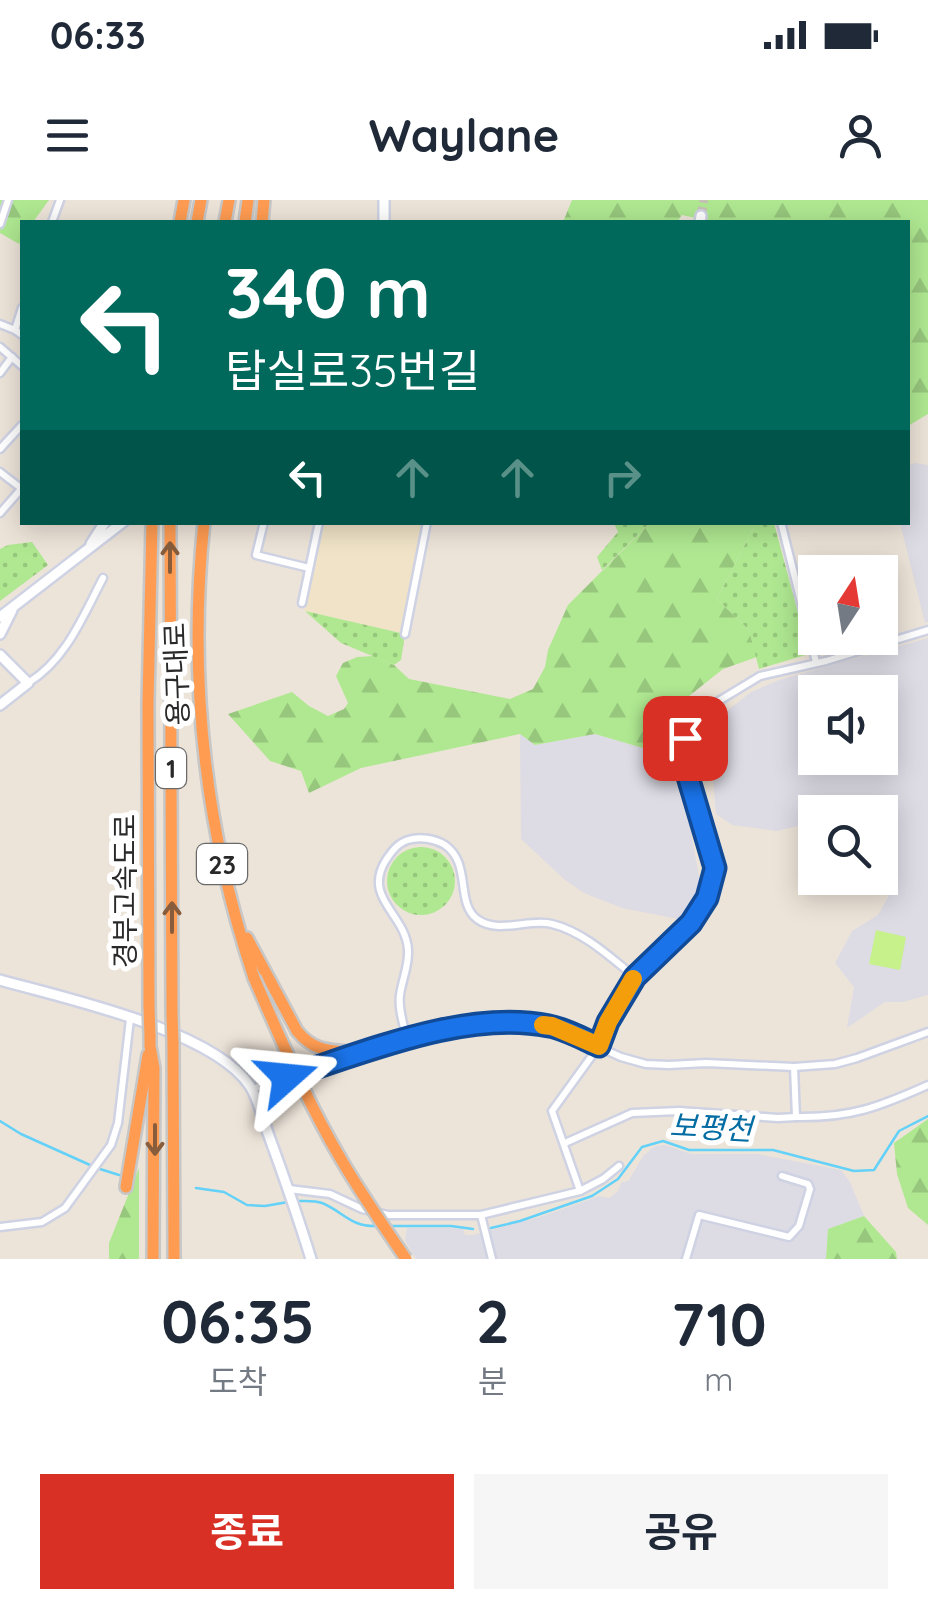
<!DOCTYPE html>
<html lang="ko">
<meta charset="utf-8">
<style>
:root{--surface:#fff;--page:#f6f6f7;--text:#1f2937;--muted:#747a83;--accent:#d93025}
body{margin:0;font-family:Quicksand,"Noto Sans KR",sans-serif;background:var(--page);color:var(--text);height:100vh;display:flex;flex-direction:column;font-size:38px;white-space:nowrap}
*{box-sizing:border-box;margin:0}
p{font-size:32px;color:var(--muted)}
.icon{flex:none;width:55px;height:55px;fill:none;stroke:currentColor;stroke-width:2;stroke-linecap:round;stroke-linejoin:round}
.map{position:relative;height:1059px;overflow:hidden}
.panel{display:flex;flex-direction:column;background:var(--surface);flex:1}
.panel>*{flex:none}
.top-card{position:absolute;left:20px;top:20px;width:890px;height:305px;border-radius:0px;box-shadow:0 5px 25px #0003;background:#00695c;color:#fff;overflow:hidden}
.needle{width:65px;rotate:12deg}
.tools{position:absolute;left:798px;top:355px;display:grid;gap:20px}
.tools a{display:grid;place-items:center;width:100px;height:100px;border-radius:0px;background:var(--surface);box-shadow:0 5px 25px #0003;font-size:50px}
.pin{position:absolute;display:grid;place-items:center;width:85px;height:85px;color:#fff;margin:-42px;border-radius:20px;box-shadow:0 5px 15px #0006}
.me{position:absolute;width:110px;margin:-55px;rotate:72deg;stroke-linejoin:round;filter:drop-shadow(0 0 8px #0008)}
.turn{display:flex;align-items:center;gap:35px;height:210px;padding:0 40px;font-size:45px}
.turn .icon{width:130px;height:130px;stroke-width:2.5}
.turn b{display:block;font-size:70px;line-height:85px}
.lanes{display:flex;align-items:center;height:95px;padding:0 40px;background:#0003;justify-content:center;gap:50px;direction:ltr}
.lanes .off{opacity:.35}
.eta{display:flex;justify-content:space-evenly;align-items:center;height:170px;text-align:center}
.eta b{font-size:60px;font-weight:700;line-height:70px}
.primary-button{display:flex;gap:20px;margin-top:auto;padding:20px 40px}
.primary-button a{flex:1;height:115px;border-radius:0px;background:var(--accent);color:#fff;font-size:40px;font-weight:700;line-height:115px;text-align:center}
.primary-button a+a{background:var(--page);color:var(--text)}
.status{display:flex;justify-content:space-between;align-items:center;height:70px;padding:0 50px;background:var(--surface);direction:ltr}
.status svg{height:28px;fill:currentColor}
header{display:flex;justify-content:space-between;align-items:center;height:130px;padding:0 40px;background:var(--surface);font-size:45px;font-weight:700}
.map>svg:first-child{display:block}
</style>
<div class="status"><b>06:33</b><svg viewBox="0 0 49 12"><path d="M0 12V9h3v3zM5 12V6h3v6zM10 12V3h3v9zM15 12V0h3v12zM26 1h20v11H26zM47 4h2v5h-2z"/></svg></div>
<header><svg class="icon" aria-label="menu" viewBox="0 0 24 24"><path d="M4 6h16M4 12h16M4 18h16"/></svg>Waylane<svg class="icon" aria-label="person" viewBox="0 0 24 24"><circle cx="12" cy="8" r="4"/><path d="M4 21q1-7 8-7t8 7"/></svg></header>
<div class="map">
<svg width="928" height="1059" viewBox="0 0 928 1059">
<defs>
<pattern id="forest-firs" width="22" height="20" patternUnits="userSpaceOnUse" patternTransform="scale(2.5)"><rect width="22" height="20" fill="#afe891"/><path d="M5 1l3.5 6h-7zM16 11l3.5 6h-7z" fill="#97c77d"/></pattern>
<pattern id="park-dots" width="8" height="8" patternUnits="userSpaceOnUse" patternTransform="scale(2.5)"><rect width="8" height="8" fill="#afe891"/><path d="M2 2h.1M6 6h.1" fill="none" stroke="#97c77d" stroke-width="1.8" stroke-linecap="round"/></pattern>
</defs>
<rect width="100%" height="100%" fill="#ede4d9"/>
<g fill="#dddbe4" fill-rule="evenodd">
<polygon points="915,263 928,265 928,422 925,423 900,323 908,322 908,266"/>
<path d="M928,438v357l-25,7h-18l-38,26 7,-41 -19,-24 17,-32 26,-16 10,-18v-35l8,-31 -16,-4v-15h-65v10l-38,9 -45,-6 -16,-11 -5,-57 -9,-23 11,-12 38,-30 28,-12zM815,492h65v66h-65z"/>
<polygon points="520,534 535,545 595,534 667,555 690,628 700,681 694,706 683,720 622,708 584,693 565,680 521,639"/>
<polygon points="665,945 691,954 757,954 841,970 850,982 864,1016 828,1029 826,1059 416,1059 405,1041 407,1028 453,1028 463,1029 465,1035 473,1035 540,1017 599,996 609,998 618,991 621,983 629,980 643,956 655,946"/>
</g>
<polygon fill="#f0e3c7" points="319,323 427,323 405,434 305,411 302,403"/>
<g fill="url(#forest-firs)">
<polygon points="0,0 49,0 33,22 22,22 22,39 19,44 0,33"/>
<polygon points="572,0 928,0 928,214 908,226 908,22 713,22 682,15 677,22 563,22"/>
<polygon points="650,323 756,323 717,399 749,430 757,457 723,469 684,500 667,555 595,534 535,545 520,534 361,568 309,593 301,571 270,561 228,514 292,492 309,506 328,516 344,509 348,503 336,476 343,463 357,457 373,456 394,465 409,479 510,499 533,489 545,467 548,450 568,405"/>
<polygon points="928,919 928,1025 908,1008 897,974 894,943"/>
<polygon points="139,968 139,1059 109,1059 109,1043"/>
<polygon points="864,1016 896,1052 897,1059 826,1059 828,1029"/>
</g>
<g fill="url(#park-dots)">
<polygon points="614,323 650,323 602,370 597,357 618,332"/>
<polygon points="756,323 774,323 809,454 759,469 749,430 717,399"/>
<polygon points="32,342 48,365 0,401 0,349 8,345"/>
<polygon points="305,411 405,434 401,460 394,465 341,443"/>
<circle cx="421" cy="681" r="34"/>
</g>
<polygon fill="#c6f18b" points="876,730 906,737 900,770 869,764"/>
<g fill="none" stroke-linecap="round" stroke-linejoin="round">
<g stroke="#63d1f8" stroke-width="2.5">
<polyline points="0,921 21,934 90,965"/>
<polyline points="100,969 119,975"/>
<polyline points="196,988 224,992 247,1005 265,1006 288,1002"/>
<path d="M296,1001c8,0 19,-1 26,2 22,9 28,24 55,23"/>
<polyline points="390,1026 451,1026 473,1029"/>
<polyline points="491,1028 520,1021 592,996 618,979 642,947 663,941 689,950 773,950 854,971 874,970 899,931 928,916"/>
</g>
<polyline stroke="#c6bfb6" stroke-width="9" stroke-dasharray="9 4.5" stroke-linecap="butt" points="701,16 704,0"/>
<g stroke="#ced2e3" stroke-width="11">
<g id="street">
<polyline points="52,22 60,0"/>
<polyline points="0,24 8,0"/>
<polyline points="22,108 15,130 22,135"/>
<polyline points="0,124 15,130"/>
<polyline points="0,147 22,166"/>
<polyline points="0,173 12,157"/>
<polyline points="0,249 22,225"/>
<polyline points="0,272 22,289"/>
<polyline points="0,313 22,288"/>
<polyline points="264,322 256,355 309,368"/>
<polyline points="781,322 816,462"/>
<polyline points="302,403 319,322"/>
<polyline points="405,434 427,322"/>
<path d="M28,483c38,-23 55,-67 75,-105"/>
<path d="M407,840c-3,-14 -9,-31 -7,-45 2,-15 9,-29 8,-45 -2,-36 -46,-52 -22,-90 6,-9 12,-17 22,-20 12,-4 27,-1 37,5 27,19 10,57 32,74 22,16 52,-1 75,5 32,8 58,33 83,53"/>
<path d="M794,867l2,50c55,1 83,-10 132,-32"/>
<polyline points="252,889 360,853 471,824 509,821 552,826 621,857 646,864 669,865 706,863 794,867 835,864 857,858 928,832"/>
<polyline points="565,943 632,913 679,911 778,918 796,917"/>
<polyline points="289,989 330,994 362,1009 388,1015 481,1015 580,991 603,979 619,966"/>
<polyline points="580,991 552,911 599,846 620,799 635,777 691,723 707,698 715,668 683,560 685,538 699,513 760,476 826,461 928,430"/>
<polyline points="481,1015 492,1059"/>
<polyline points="0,1027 42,1022 65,1008 111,945 118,923 130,819"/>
<polyline points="686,1059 699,1015 789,1037 799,1026 810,989 808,984 782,976"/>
</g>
</g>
<g stroke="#ced2e3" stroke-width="14">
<g id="secondary">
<polyline points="384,0 384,22"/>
<polyline points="700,22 701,16"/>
<polyline points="91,344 105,322"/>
<polyline points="0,417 123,322"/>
<polyline points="0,434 12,410"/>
<polyline points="0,455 28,483 0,505"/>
<path d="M0,780c64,18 213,50 250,106 9,14 13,34 19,50 15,41 29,81 42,123"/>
</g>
</g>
<g stroke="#c7c7c7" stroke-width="16">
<g id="highway">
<polyline points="180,22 184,0"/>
<polyline points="197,22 201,0"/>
<polyline points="225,22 229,0"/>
<polyline points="245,22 248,0"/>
<polyline points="262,22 264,0"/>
<polyline points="170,322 172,814"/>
<path d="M204,322c-16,154 1,309 50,456"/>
<path d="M247,738l50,93c19,23 36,19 63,22"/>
<polyline points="149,806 148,503 152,322"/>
<polyline points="150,836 150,846 154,868 153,1059"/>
<polyline points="173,843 174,1059"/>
<polyline points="126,987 148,855"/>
</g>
</g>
<use href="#street" stroke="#fff" stroke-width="6"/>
<use href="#secondary" stroke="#fff" stroke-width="9"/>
<use href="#highway" stroke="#ff9c52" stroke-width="11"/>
<g stroke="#c7c7c7" stroke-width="16" stroke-linecap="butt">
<g id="highway-bridge">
<path d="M254,778c27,62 53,124 88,183 20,34 42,66 64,98"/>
<polyline points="149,806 150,836"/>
<polyline points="172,814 173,843"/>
</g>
</g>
<use href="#highway-bridge" stroke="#ff9c52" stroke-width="11"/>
</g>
<defs><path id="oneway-shaft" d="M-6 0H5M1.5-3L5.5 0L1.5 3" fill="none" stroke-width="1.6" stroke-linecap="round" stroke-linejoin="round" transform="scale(2.5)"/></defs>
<g stroke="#895d3b">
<use href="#oneway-shaft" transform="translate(170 357) rotate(-90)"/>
<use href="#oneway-shaft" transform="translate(172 717) rotate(-90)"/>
<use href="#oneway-shaft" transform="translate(155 940) rotate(90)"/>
</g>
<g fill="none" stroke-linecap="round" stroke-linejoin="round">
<g stroke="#114b97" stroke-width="25">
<path id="route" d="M287,877c79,-25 180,-68 262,-51 17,3 34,13 50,20l9,-24 27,-45 56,-54 16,-25 8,-30 -32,-108 2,-22"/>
</g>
<use href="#route" stroke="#1a73e8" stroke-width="18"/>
<polyline stroke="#f59e0b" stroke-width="18" points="543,825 552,826 599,846 608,822 633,779"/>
</g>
<g text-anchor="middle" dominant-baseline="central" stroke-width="10" stroke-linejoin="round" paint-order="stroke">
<g fill="#fff" stroke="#696969" stroke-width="2.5">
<rect x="156" y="548" width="30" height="40" rx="8"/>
<rect x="197" y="644" width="50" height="40" rx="8"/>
</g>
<g font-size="25" font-weight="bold" fill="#292929">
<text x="171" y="568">1</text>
<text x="222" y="664">23</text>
</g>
<g font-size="28" fill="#292929" stroke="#fff">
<text transform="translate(176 474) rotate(-92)">용구대로</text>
<text transform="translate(124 691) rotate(-90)">경부고속도로</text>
</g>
<g font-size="30" font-style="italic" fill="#026ca3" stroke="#fff">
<text transform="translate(711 927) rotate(3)">보평천</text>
</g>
</g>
</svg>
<div class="tools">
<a><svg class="needle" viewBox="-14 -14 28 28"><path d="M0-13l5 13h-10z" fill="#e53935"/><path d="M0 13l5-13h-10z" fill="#747a83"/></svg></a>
<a><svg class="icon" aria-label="sound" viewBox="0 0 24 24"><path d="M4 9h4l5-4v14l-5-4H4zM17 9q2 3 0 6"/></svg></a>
<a><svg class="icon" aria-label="search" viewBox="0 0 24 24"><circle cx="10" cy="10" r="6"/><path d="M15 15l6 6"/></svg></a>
</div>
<div class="pin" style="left:685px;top:538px;background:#d93025"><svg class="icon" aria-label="arrive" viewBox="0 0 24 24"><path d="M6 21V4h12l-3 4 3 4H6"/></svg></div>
<svg class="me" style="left:287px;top:877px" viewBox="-20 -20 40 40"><path d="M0-17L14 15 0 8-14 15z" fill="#1a73e8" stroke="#fff" stroke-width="4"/></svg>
<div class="top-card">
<div class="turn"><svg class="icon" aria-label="left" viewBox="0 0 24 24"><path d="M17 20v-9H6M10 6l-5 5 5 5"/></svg><div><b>340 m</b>탑실로35번길</div></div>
<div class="lanes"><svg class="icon" aria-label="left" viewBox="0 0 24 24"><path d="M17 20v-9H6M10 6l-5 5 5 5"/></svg><svg class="icon off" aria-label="ahead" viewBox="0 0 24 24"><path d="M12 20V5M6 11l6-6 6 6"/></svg><svg class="icon off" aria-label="ahead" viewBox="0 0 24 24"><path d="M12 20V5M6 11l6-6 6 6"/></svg><svg class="icon off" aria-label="right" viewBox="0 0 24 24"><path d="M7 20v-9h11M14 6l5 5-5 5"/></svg></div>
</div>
</div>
<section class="panel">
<div class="eta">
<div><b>06:35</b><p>도착</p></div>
<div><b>2</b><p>분</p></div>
<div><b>710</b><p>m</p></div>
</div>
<div class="primary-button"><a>종료</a><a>공유</a></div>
</section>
